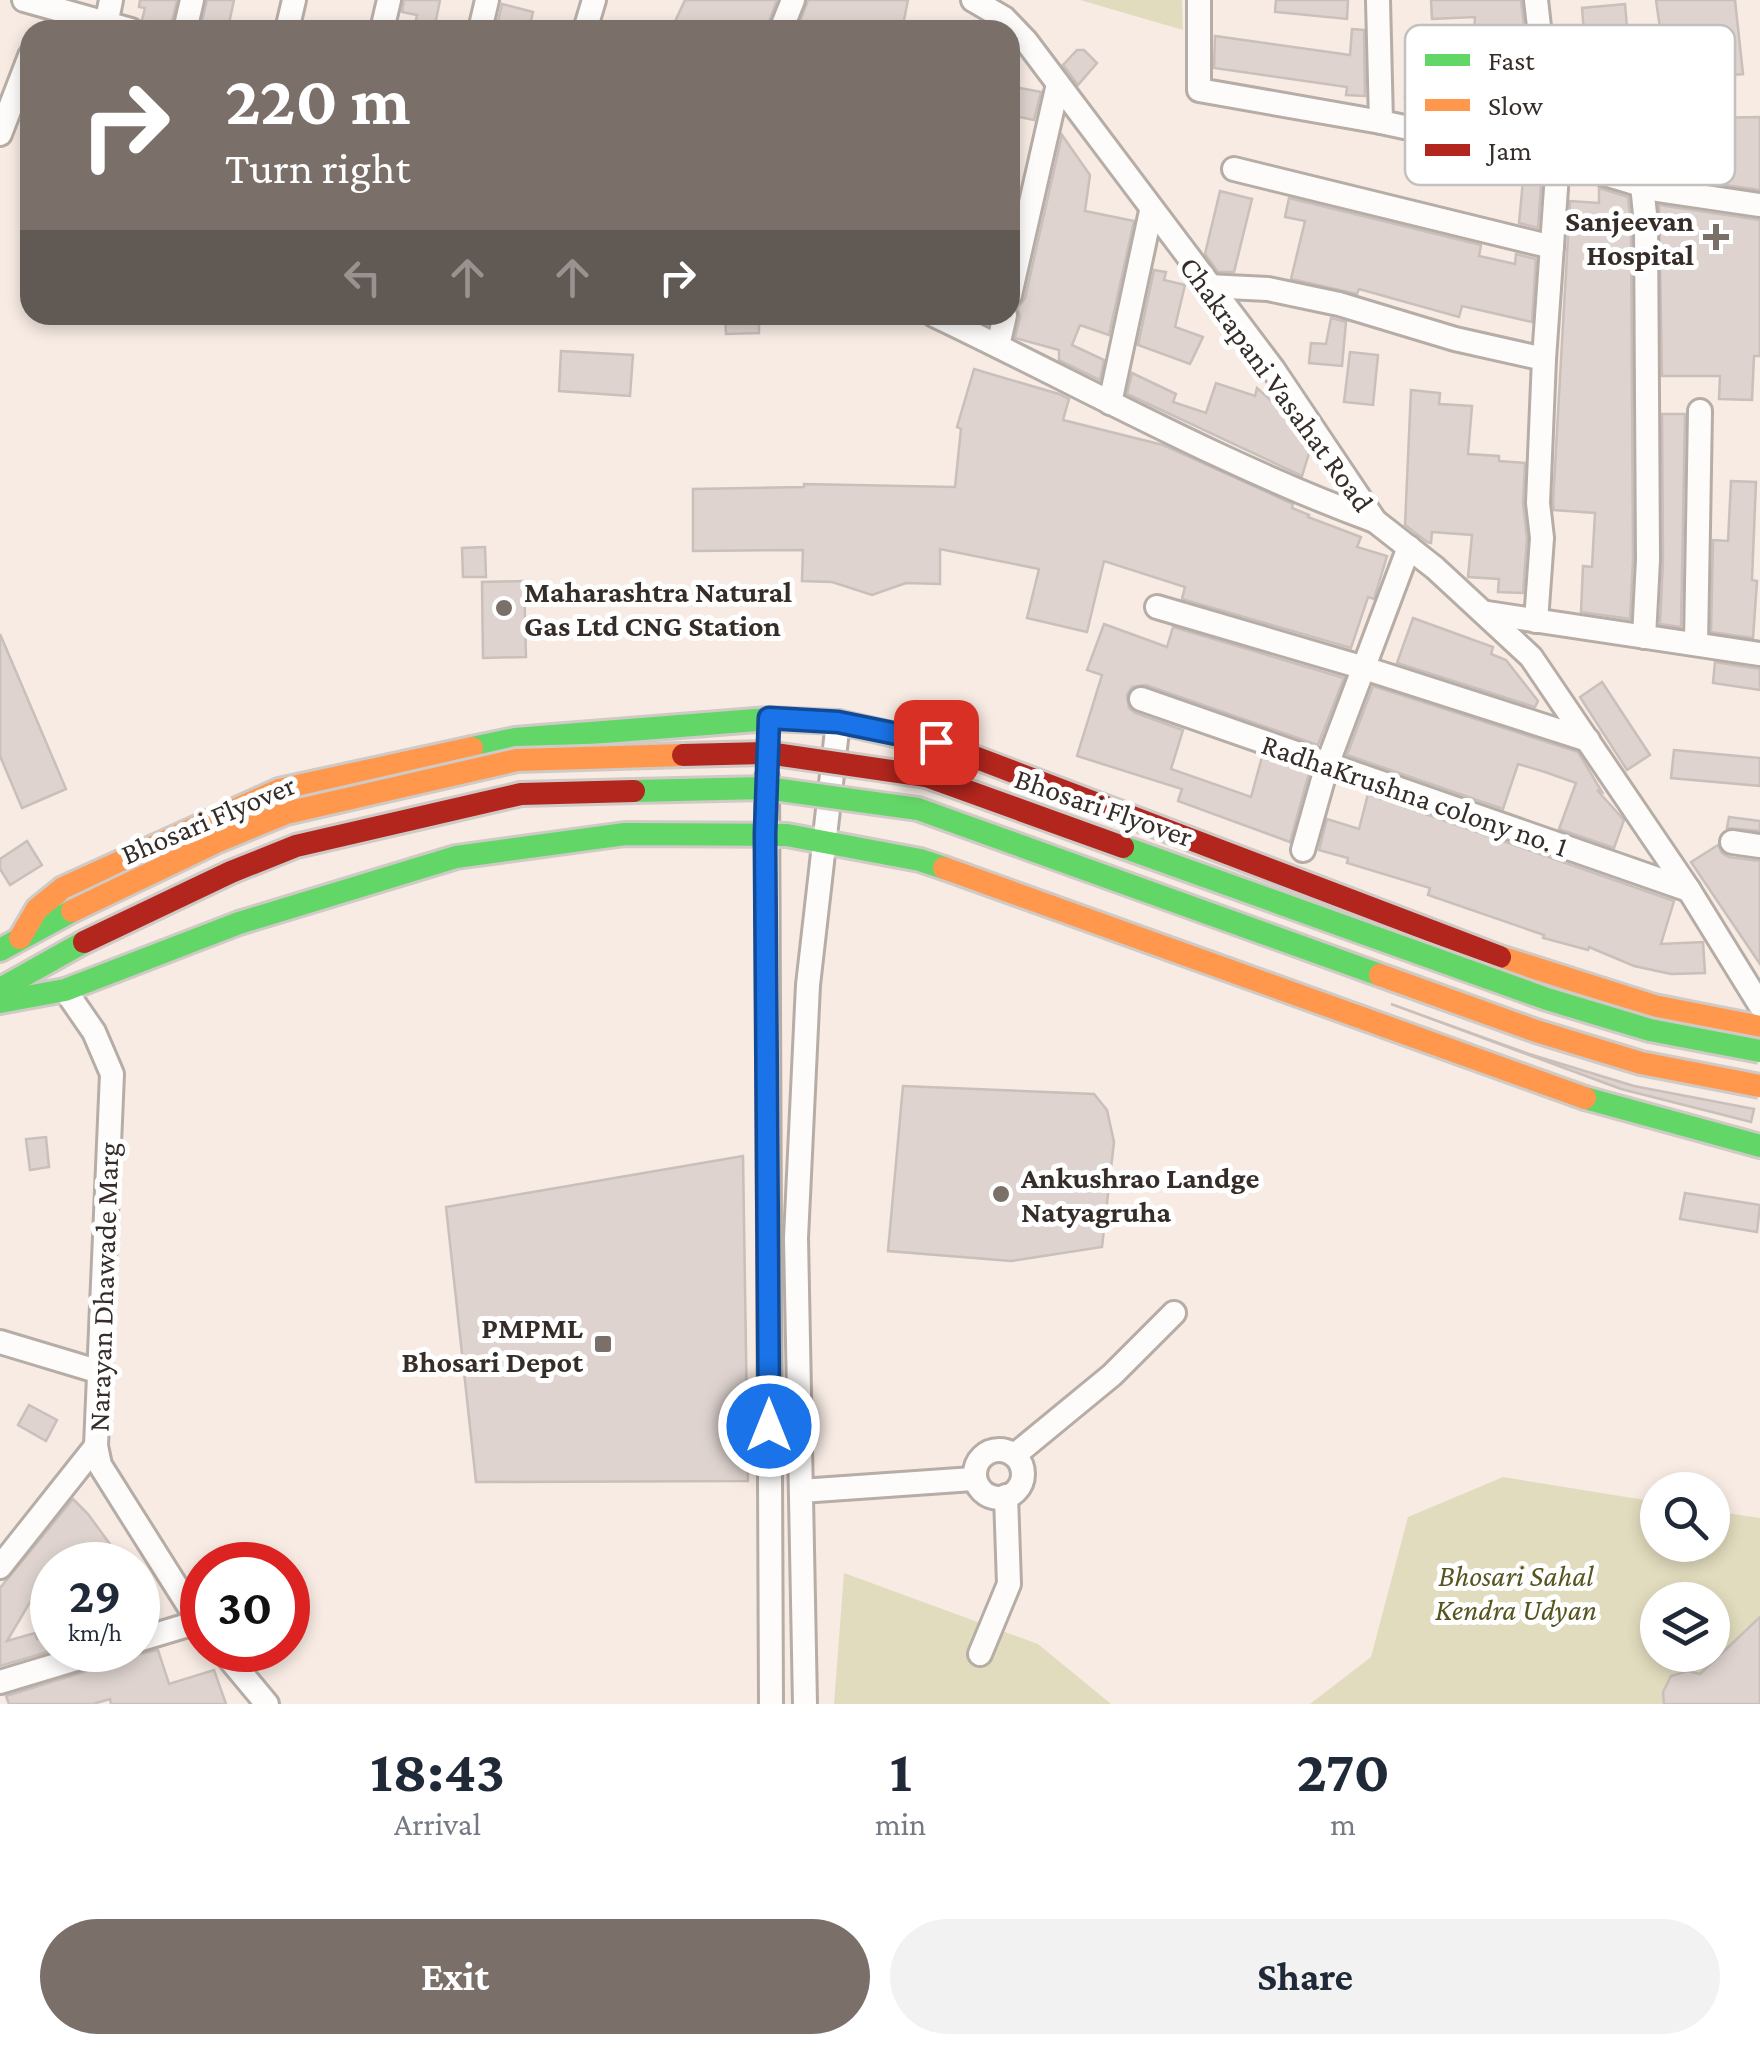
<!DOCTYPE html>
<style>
:root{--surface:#fff;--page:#f2f2f3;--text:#1f2937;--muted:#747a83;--accent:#7a7069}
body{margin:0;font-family:"Crimson Pro",serif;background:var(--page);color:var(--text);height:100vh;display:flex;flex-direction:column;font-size:38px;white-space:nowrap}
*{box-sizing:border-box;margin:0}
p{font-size:32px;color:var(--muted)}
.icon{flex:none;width:55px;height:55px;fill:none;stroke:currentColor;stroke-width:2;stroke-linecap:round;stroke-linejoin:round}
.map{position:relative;height:1704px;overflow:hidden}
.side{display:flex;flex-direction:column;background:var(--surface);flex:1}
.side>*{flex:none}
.guide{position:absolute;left:20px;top:20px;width:1000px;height:305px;border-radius:30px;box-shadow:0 5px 15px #0003;background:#7a7069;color:#fff;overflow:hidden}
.buttons{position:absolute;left:1640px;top:1472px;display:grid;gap:20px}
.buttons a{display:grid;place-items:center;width:90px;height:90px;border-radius:50%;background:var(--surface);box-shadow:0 5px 15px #0003;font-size:50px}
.speed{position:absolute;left:30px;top:1542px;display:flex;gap:20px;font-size:50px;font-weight:700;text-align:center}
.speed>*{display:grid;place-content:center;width:130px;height:130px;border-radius:50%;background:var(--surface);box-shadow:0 5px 15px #0003;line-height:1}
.speed small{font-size:25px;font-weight:400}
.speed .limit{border:15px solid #d22;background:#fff;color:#111}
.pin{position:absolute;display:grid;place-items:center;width:85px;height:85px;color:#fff;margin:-42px;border-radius:20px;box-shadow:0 5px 15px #0006}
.me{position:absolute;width:110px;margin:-55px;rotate:0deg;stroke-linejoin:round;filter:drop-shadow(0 0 8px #0008)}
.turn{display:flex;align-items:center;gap:35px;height:210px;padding:0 40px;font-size:45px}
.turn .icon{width:130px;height:130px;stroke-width:2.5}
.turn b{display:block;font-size:70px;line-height:85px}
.lanes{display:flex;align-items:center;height:95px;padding:0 40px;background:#0003;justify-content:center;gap:50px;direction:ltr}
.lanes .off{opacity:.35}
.eta{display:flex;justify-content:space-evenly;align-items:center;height:170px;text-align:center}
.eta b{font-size:60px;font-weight:700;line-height:70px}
.button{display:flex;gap:20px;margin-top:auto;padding:20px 40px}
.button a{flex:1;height:115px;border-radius:60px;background:var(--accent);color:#fff;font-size:40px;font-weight:700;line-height:115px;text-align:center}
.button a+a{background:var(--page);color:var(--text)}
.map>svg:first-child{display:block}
</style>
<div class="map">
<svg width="1760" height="1704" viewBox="0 0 1760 1704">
<rect width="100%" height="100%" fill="#f7ebe3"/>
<g fill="#e2dcbe" fill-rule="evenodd">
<polygon points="1080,0 1182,0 1183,30"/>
<path d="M1503,1477l154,25 1,43h54l1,-34 47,7v186h-450l61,-47 37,-140zM1658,1600h54v55h-54z"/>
<polygon points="844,1573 1038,1644 1111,1704 834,1704"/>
</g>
<g fill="#ded3cf" stroke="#c9bfbb" stroke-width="2.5">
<polygon points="140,0 177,0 170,30 146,29 142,20 145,8 139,7"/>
<polygon points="207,0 234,0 228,28 202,22"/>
<polygon points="404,0 440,0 434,30 414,30 417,15 402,12"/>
<polygon points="685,0 777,0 766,30 671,30"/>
<polygon points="808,0 908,0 902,30 797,30"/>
<polygon points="1276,0 1348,0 1347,19 1275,12"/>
<polygon points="1431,0 1521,0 1536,131 1527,132 1529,113 1510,110 1507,127 1466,124 1468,102 1405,97 1408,45 1430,46 1428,71 1471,75 1475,17 1432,19"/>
<polygon points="1656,0 1735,0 1743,74 1709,77 1709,118 1760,117 1760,190 1663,176 1662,146 1594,152 1592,127 1566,129 1556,48 1585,46 1582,8 1625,4 1632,87 1668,87 1663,28 1660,28"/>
<polygon points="502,4 533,12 529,30 496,30"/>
<polygon points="1352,29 1364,30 1365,96 1346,95 1347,87 1214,68 1215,36 1350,55"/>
<polygon points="1077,50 1084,50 1097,63 1078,85 1063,65"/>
<polygon points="1015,87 1041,92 1034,120 1010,115"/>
<polygon points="1062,135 1090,175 1085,211 1134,221 1109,335 1080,325 1072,345 1104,360 1100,380 1059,360 1059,350 1015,338 1020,317 1018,308 1025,298"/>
<polygon points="1524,170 1542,172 1538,228 1519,223"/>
<polygon points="1599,188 1628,197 1631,225 1633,560 1630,619 1581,612 1583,566 1592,567 1595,513 1554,510 1553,502 1570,201 1599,203"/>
<polygon points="1220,191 1252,199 1234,272 1218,272 1205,254"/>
<polygon points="1289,198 1481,245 1479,256 1515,264 1516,254 1536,259 1532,322 1462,306 1459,317 1359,289 1357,294 1291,279 1305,221 1285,217"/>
<polygon points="1659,205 1760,220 1760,356 1754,356 1752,400 1719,399 1720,376 1662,376"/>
<polygon points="1154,270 1166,272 1164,280 1185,285 1175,327 1203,337 1190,364 1138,345"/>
<polygon points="725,315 759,315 759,333 726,334"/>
<polygon points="1331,318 1346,322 1342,366 1309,363 1311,343 1326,344"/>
<polygon points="561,351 633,355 630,396 559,391"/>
<polygon points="1350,352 1378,355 1373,405 1344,402"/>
<polygon points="974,369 1059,394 1069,399 1063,420 1163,445 1293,504 1292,508 1309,515 1308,517 1361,537 1357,547 1387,556 1374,599 1368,597 1351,648 1182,599 1185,587 1104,561 1087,632 1027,618 1039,569 940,549 940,584 906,583 872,595 832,582 802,581 803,550 693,551 693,489 804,487 804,484 955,487 961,429 957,427"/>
<polygon points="1132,373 1176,394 1173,402 1206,413 1216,383 1255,396 1257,388 1276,405 1310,450 1302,476 1127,394"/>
<polygon points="1411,390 1440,393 1439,404 1472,406 1468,454 1499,456 1499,461 1525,463 1523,503 1527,538 1523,593 1498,592 1499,579 1468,577 1472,535 1432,532 1431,543 1427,542 1405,525"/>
<polygon points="1662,414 1685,414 1681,627 1660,624 1663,560"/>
<polygon points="1731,481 1756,482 1752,580 1757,581 1753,638 1711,632 1713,540 1728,541"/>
<polygon points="485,547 486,577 463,577 462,548"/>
<polygon points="524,581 526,657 483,658 482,582"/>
<polygon points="1413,618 1493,647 1491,654 1506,660 1538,701 1535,707 1397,663"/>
<polygon points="1104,624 1167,647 1173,627 1344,678 1318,745 1146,685 1132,687 1127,695 1129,708 1135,713 1183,730 1171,769 1251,797 1262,757 1309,773 1290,842 1178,801 1182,789 1077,756 1102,675 1087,670"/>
<polygon points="0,634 66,789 22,808 0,756"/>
<polygon points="1715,662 1760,669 1760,690 1713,683"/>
<polygon points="1602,682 1650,755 1627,770 1580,697"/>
<polygon points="1373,686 1578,752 1602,792 1597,790 1624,820 1614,848 1559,829 1576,783 1545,772 1518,764 1503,809 1347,755"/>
<polygon points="1674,750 1760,758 1760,786 1671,778"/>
<polygon points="1368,794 1674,901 1661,944 1703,942 1705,973 1671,974 1634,966 1589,947 1588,950 1543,938 1544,935 1428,895 1430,888 1347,863 1348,858 1319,850 1327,819 1359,829"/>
<polygon points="1729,817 1760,821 1760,831 1727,828"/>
<polygon points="27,841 42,865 10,885 0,869 0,859"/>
<polygon points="1718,845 1722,853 1729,857 1760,861 1760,964 1691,862"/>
<polygon points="1391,1004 1529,1054 1634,1086 1754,1109 1751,1122 1621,1089"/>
<polygon points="903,1086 1094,1094 1107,1110 1114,1142 1102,1247 1011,1261 888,1251"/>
<polygon points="46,1137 49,1167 30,1170 26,1139"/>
<polygon points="743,1156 748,1481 476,1482 446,1207"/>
<polygon points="1685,1193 1760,1205 1757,1232 1680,1219"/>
<polygon points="29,1405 57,1420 46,1441 18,1425"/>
<polygon points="73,1499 88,1514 115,1551 89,1565 52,1565 7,1641 35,1633 37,1639 52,1634 54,1650 0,1666 0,1588"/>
<polygon points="138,1583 155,1619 138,1624"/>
<polygon points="1760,1617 1760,1704 1664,1704 1663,1692 1671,1676 1688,1671 1700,1674"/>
<polygon points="121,1650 136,1655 158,1650 169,1684 214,1670 226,1704 111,1704 110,1699 93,1704 9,1704 6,1696 110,1664 118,1659"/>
</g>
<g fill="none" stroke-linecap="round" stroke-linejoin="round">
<g stroke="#b6ada6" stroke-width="28">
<g id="street">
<polyline points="24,0 131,30"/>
<polyline points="973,0 1004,18 1026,41 1273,369 1375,521 1435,568 1531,657 1689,890 1760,1005"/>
<polyline points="1199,0 1199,90 1381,122 1558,160 1658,190 1760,205"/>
<polyline points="1378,0 1381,122"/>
<polyline points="106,25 111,0"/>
<polyline points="185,30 192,0"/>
<polyline points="287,30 294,0"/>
<polyline points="382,30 389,0"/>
<polyline points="480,30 487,0"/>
<polyline points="585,30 594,0"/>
<polyline points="781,30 793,0"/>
<polyline points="0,134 30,56"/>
<polyline points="1234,169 1552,247"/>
<polyline points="1642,185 1646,224 1648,560 1644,637"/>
<polyline points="1207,286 1268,289 1339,304 1455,339 1544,359"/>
<polyline points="1010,295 1058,84"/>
<path d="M934,315c147,70 288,150 441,206"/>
<polyline points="998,346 1005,315"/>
<polyline points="1110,403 1151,211"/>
<polyline points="1157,607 1361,667 1588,740"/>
<polyline points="1487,613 1760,654"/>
<polyline points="1536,621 1542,538 1538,503 1544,359 1558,160 1551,133 1536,0"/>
<polyline points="1696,644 1700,411"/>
<polyline points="1141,699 1689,890"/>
<polyline points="767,778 771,1704"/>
<polyline points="1732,842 1760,846"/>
<polyline points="1303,850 1327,765 1409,547"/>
<polyline points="65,990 94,1032 112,1074 96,1446 100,1465 202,1627"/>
<polyline points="0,1342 100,1372"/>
<circle cx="999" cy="1474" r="24"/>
<polyline points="1016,1454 1112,1375 1174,1313"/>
<polyline points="801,1491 973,1479"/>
<polyline points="0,1567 96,1446"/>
<polyline points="138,1640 198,1622"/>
<polyline points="222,1650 267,1704"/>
<polyline points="980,1654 1009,1584 1006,1496"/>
<polyline points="0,1682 106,1650"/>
<polyline points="805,1704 796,1238 808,985 838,722"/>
</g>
</g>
<g stroke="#d0cac6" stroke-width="28">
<g id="fast">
<polyline points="472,748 515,739 769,719 838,722 948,747"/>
<polyline points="0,950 72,911"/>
<polyline points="0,989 84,942"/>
<polyline points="0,1002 65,990 239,923 456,857 625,834 787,835 920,860 944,868"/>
<polyline points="1585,1098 1760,1146"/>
</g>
</g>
<g stroke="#d0cac6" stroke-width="28">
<g id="slow">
<polyline points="944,868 1585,1098"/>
<polyline points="20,938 37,909 63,888 279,790 472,748"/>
<polyline points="1500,957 1654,1006 1760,1027"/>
</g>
</g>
<g stroke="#d0cac6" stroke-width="28">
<polyline id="jam" points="948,747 1500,957"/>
</g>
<use href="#street" stroke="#fefcfb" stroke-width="22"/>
<use href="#fast" stroke="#63d668" stroke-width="22"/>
<use href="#slow" stroke="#ff974d" stroke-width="22"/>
<use href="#jam" stroke="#b3261e" stroke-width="22"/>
<g stroke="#d0cac6" stroke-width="28" stroke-linecap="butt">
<g id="fast-bridge">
<polyline points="634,791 766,788 918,809 1380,975"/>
<polyline points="1123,847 1547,999 1650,1030 1760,1051"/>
</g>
</g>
<g stroke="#d0cac6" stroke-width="28" stroke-linecap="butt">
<g id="slow-bridge">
<polyline points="72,911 218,841 286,813 517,760 683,755"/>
<polyline points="1380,975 1536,1031 1641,1063 1760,1086"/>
</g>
</g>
<g stroke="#d0cac6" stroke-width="28" stroke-linecap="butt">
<g id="jam-bridge">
<polyline points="683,755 768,753 926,776 1123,847"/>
<polyline points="84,942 231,872 296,846 521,794 634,791"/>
</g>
</g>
<use href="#fast-bridge" stroke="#63d668" stroke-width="22"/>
<use href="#slow-bridge" stroke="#ff974d" stroke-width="22"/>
<use href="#jam-bridge" stroke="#b3261e" stroke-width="22"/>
</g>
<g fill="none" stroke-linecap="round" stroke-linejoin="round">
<g stroke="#114b97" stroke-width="25">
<polyline id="route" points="769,1426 765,834 769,718 838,722 936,742"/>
</g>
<use href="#route" stroke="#1a73e8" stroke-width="18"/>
</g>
<g fill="#7a7069" stroke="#fff" stroke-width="4">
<path d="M1711 222h10v10h10v10h-10v10h-10v-10h-10v-10h10z"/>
<circle cx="504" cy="608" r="10"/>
<circle cx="1001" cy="1194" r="10"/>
<rect x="593" y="1334" width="20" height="20" rx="5"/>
</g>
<g text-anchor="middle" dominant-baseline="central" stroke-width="10" stroke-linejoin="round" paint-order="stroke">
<g font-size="30" font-weight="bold" fill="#362d28" stroke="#fff" text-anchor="end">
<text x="1694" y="220">Sanjeevan<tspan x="1694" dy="34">Hospital</tspan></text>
<text x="524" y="591" text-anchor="start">Maharashtra Natural<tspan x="524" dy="34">Gas Ltd CNG Station</tspan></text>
<text x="1021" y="1177" text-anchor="start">Ankushrao Landge<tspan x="1021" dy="34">Natyagruha</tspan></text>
<text x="583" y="1327">PMPML<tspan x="583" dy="34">Bhosari Depot</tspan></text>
</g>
<g font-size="30" fill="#362d28" stroke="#fff">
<text transform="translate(1277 384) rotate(54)">Chakrapani Vasahat Road</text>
<text transform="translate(1415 795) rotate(19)">RadhaKrushna colony no. 1</text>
<text transform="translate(1104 807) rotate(19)">Bhosari Flyover</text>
<text transform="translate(208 819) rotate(-23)">Bhosari Flyover</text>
<text transform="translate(103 1287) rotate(-88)">Narayan Dhawade Marg</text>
</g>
<g font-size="30" font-style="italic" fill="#56541f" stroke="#fff">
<text x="1516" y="1575">Bhosari Sahal<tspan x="1516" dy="34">Kendra Udyan</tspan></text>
</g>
</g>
<rect x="1405" y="25" width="330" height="160" rx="15" fill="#fff" stroke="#c3c0be" stroke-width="2.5"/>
<rect x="1425" y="54" width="45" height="12" fill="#63d668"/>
<rect x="1425" y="99" width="45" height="12" fill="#ff974d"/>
<rect x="1425" y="144" width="45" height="12" fill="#b3261e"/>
<g font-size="28" fill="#362d28">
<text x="1488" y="70">Fast</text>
<text x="1488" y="115">Slow</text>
<text x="1488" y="160">Jam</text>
</g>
</svg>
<div class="buttons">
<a><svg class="icon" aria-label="search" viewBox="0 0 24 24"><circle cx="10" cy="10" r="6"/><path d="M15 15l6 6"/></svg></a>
<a><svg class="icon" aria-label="layers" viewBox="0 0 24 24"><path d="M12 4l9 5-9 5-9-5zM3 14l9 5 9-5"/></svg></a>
</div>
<div class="speed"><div>29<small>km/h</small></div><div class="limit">30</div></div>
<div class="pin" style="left:936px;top:742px;background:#d93025"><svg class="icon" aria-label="arrive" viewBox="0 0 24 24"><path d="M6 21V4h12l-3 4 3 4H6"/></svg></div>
<svg class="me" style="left:769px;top:1426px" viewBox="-20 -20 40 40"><circle r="17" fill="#1a73e8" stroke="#fff" stroke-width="3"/><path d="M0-11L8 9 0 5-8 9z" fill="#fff"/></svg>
<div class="guide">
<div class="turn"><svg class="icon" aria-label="right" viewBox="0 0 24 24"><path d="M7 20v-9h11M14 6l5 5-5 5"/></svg><div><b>220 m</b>Turn right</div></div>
<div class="lanes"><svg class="icon off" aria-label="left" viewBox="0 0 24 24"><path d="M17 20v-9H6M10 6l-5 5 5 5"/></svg><svg class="icon off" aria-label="ahead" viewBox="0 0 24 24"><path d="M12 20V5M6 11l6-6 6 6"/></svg><svg class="icon off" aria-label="ahead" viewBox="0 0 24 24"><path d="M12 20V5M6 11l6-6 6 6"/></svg><svg class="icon" aria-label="right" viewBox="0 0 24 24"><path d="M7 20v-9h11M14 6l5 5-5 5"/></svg></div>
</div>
</div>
<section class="side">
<div class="eta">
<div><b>18:43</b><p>Arrival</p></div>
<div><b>1</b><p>min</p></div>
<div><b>270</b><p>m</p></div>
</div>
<div class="button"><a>Exit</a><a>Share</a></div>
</section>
